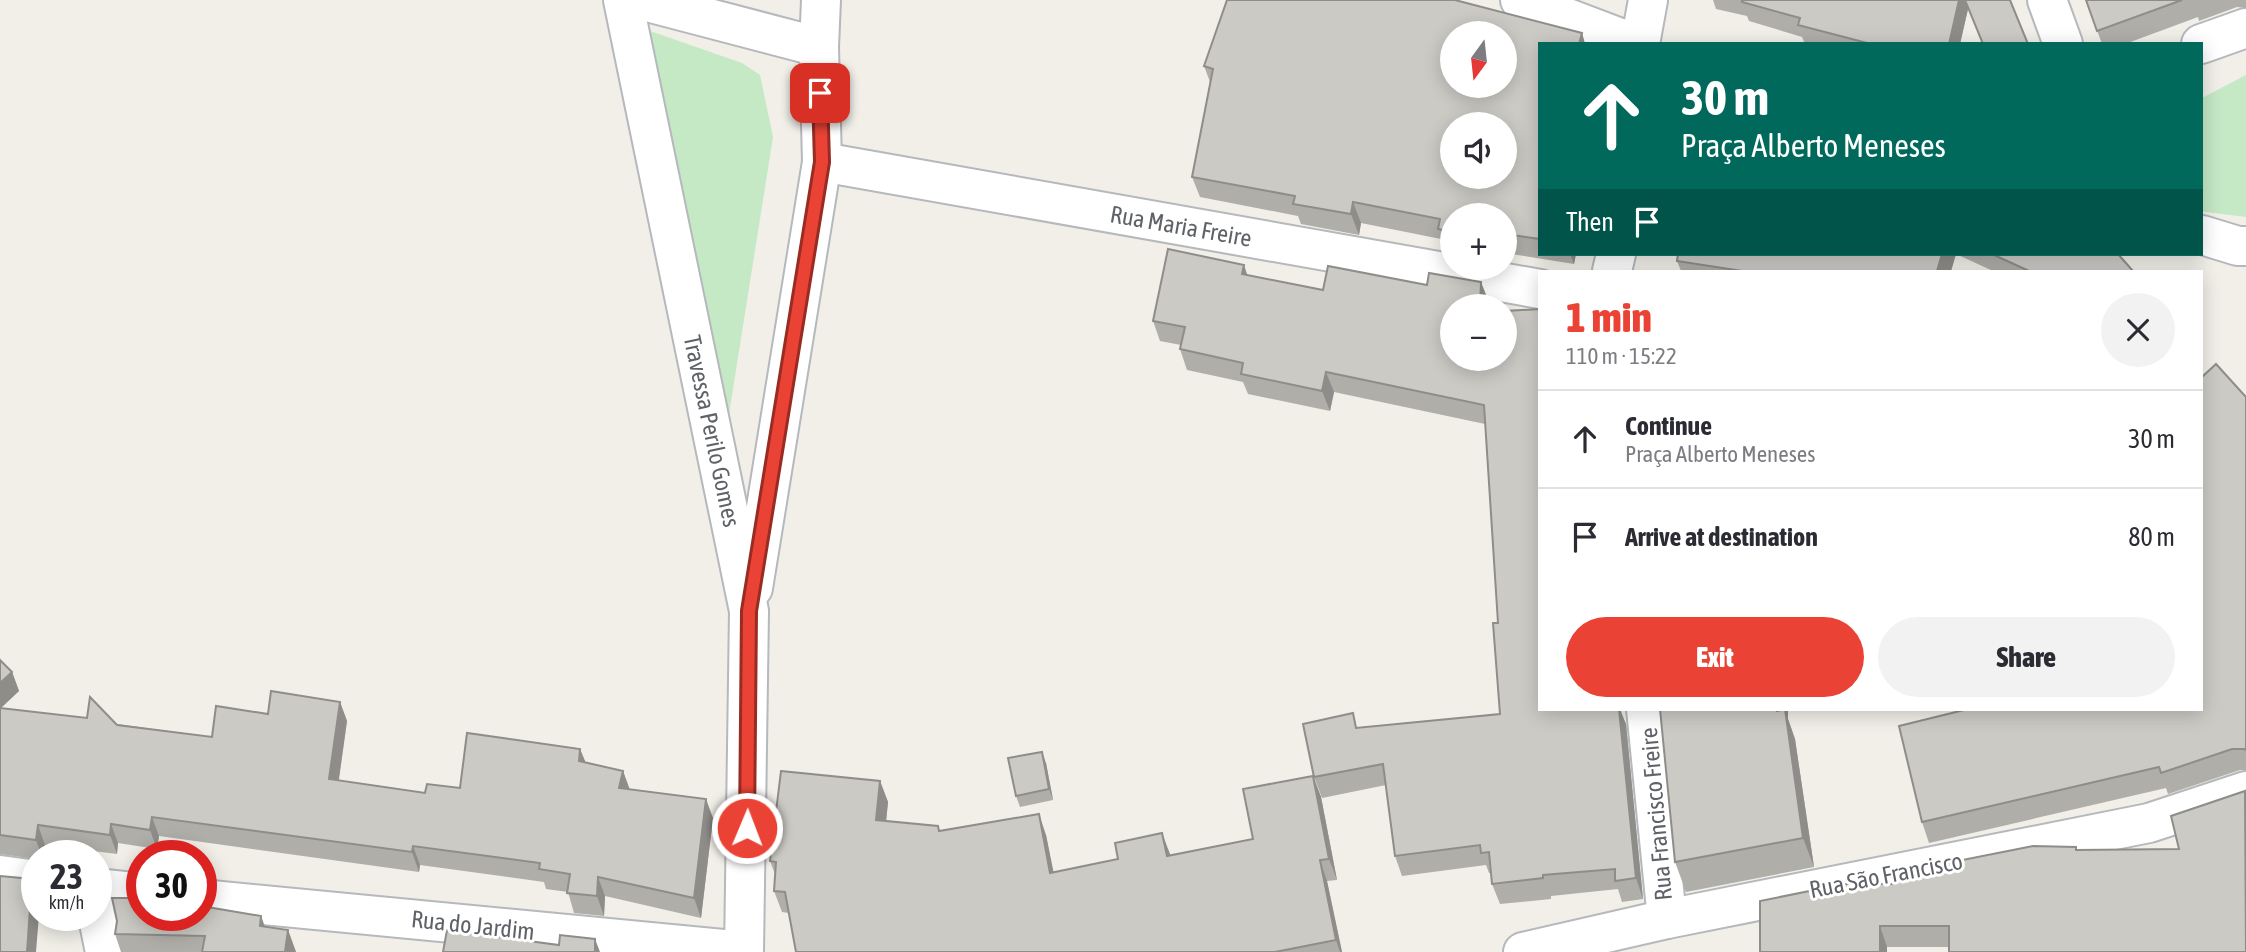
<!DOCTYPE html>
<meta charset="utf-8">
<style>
:root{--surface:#fff;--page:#f2f2f3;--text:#2b2b33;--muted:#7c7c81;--line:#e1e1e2;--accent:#ea4335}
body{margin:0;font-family:"Asap Condensed",sans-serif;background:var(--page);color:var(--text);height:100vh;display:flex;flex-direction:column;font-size:26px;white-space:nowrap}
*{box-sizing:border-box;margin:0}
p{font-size:23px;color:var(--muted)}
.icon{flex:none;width:38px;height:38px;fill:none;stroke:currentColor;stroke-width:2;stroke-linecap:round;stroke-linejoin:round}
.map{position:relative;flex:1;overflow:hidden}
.details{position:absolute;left:1538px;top:270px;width:665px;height:441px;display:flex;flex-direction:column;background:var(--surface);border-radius:0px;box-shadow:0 4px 18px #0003}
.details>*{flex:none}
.guide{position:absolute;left:1538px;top:42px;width:665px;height:214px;border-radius:0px;box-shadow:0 4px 18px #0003;background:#00695c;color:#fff;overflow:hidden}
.needle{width:46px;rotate:195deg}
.tools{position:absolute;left:1440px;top:21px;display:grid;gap:14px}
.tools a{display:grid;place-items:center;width:77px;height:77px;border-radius:50%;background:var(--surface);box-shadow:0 4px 18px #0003;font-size:35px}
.speed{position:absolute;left:21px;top:840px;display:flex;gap:14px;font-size:35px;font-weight:700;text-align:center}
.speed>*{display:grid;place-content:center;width:91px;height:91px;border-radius:50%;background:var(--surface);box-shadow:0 4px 18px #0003;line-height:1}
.speed small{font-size:18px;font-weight:400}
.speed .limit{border:10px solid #d22;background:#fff;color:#111}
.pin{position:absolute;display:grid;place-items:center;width:60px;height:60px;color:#fff;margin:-30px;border-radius:14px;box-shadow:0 4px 10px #0006}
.me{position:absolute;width:77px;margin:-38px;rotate:1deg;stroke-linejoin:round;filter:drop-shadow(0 0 5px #0008)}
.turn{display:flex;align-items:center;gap:24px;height:147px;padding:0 28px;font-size:32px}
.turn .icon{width:91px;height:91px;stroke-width:2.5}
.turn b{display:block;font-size:49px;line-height:60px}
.then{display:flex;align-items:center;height:66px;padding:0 28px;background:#0003;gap:14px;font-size:26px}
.round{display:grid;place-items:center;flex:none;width:74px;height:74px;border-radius:37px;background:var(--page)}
.overview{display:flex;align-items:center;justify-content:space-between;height:119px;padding:0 28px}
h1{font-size:42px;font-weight:800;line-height:52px;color:var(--accent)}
.primary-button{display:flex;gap:14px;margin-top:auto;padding:14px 28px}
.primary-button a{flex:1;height:80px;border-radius:42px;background:var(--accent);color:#fff;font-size:28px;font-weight:800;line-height:80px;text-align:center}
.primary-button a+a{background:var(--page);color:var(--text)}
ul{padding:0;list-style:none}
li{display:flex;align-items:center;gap:21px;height:98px;padding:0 28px;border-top:2px solid var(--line)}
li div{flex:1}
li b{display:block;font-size:26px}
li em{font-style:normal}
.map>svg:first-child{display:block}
</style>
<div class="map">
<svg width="2246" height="952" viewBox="0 0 2246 952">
<rect width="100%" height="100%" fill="#f1efe8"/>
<g fill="#c5e8c5">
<polygon points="630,24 742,63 760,75 773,137 715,502"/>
<polygon points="2246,75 2246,217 2206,212 2202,211 2202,98"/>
</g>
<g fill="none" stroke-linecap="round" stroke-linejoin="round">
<g stroke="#b5b8bc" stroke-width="42">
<g id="minor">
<polyline points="623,0 749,611 744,952"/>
<polyline points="640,0 819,47"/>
<polyline points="1520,0 1636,44"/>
<polyline points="2047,0 2063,44"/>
<polyline points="1640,44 1648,0"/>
<polyline points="2201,44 2246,28"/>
<polyline points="822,162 1540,289"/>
<polyline points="2202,235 2238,246 2246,246"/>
<polyline points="1612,271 1616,254"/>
<polyline points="753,588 822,162 819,47 821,0"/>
<polyline points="1646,709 1667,919"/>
<polyline points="0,875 37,880"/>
<polyline points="96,888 142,893"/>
<polyline points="201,899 744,951"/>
<polyline points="96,908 105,952"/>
<polyline points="1523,952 1667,919 2149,823 2246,791"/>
</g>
</g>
<use href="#minor" stroke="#fff" stroke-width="38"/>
</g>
<g fill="#afaea9">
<polygon points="1713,0 2010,0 1968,9 1960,44 1805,44 1802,37 1749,21 1747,16 1716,9"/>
<polygon points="2086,0 2246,0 2246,8 2237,7 2199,21 2198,17 2125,44 2102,44"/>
<polygon points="1582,33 1585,44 1540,44 1540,254 1576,254 1574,264 1505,253 1505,215 1452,215 1452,251 1445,250 1441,239 1361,223 1359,235 1301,224 1298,216 1200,197 1192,177 1210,82 1204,66"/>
<polygon points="1678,254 1956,254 1951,271 1681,271 1677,261"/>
<polygon points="1956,254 2118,254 2133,271 1993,271"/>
<polygon points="1248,275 1323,290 1489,302 1452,306 1505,359 1540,709 1626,724 1643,899 1622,902 1618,889 1551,896 1551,899 1500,904 1492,884 1491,873 1489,873 1486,865 1402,876 1395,856 1386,785 1322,798 1314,777 1359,728 1500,714 1498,623 1485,424 1334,392 1330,411 1248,394 1243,382 1187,370 1180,349 1181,345 1160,341 1153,321"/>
<polygon points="2246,397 2246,770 2240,770 2168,794 2166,788 1929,843 1922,822 2202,709"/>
<polygon points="0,660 12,672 19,691 0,708 212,737 268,714 340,702 347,721 339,780 425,793 460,788 580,749 585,762 623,771 629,789 713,818 701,918 605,896 604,916 574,913 568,892 546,889 544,882 420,865 419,872 159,836 157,849 118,843 117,854 45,845 44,856 37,856 37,859 0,854"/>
<polygon points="1788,709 1788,719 1795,739 1814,867 1686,892 1675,862"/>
<polygon points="1046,763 1053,800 1020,807 1016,796"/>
<polygon points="1313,776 1321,797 1337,880 1327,881 1342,952 796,952 789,913 782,912 774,891 775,874 770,861 880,781 888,802 886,821 940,831 1046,835 1053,872 1170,856 1253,839"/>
<polygon points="2078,850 1949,947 1887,947 1760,952 1896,884 1934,875"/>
<polygon points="265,927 288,930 296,952 121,952 115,934"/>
</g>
<g fill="#8f8d8a">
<polygon points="1959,0 1965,0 1968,9 1960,44 1949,44"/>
<polygon points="1582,33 1585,44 1579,44"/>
<polygon points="1353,202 1361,223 1359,235 1351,214"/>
<polygon points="1570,254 1576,254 1574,264"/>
<polygon points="1942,254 1956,254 1951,271 1937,271"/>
<polygon points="1244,265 1251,286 1242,274"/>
<polygon points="1481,282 1489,302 1488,306 1480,306"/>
<polygon points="1326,372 1334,392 1330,411 1322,391"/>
<polygon points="12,672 19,691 0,709 0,683"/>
<polygon points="340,702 347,721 336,798 329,779"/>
<polygon points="1619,709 1620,709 1626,724 1643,899 1636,878"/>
<polygon points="1777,709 1788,709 1788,719 1795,739 1814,867 1803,838"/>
<polygon points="580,749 588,768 579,761"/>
<polygon points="1042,752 1046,763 1053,800 1049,789"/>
<polygon points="623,771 630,790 619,788"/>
<polygon points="1313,776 1321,797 1337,880 1329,859"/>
<polygon points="880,781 888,802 884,842 876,820"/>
<polygon points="706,799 713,818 701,918 694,898"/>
<polygon points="1039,814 1046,835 1058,894 1050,873"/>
<polygon points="152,817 159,836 157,849 150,830"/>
<polygon points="111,824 118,843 117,854 110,835"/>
<polygon points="38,825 45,845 44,856 42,856 36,840"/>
<polygon points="1162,833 1170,854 1174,878 1167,856"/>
<polygon points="413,846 420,865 419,872 412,852"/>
<polygon points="1320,860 1327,881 1342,952 1340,952 1336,940"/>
<polygon points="598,877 605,896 604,916 597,896"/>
<polygon points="32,879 37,891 37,915 39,915 36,952 27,952"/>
<polygon points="261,916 271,943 260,926"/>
<polygon points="1880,926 1887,947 1887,952 1880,952"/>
<polygon points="288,930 296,952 285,952"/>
<polygon points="595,939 600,952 595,952"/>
</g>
<g fill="#cccac5" stroke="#8f8d8a" stroke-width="2" fill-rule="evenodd">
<path d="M1227,0h228l127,33 -3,11h-39v195l-35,-5v-19h-53v17l-14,-3 2,-10 -87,-17 -2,12 -58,-10 2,-8 -103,-19 21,-108 -9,-3zM1452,33h53v53h-53zM1452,124h53v53h-53z"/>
<polygon points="1742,0 1959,0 1949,44 1871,44 1798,25 1800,18 1742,2"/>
<polygon points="1965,0 2010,0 2028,44 1983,44"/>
<polygon points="2086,0 2182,0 2097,31"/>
<polygon points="1168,249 1244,265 1242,274 1323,290 1328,266 1427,285 1429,273 1481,282 1480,306 1452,306 1452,359 1505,359 1505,311 1540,309 1540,709 1619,709 1636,878 1615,881 1615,869 1543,875 1543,878 1492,884 1489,852 1481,853 1480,845 1395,856 1383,764 1314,777 1303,724 1353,713 1356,728 1500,714 1493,623 1498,623 1484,405 1326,372 1322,391 1241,374 1243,363 1180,349 1185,327 1153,321"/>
<polygon points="1678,254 1942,254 1937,271 1742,271 1677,261"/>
<polygon points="1992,254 2118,254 2133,271 2029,271"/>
<polygon points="2216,364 2246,397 2246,750 2244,749 2232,749 2161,773 2159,767 1922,822 1899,726 1968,709 2202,709 2202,377"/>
<polygon points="0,660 12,672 0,683"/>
<polygon points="271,691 340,702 329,779 425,793 427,784 460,788 467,733 580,749 579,761 623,771 619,788 706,799 694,898 598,877 597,896 567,893 570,874 539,869 540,863 413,846 412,852 152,817 150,830 111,824 110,835 38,825 36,840 0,835 0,708 87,718 90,697 117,725 212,737 216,706 268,714"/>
<polygon points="1660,709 1777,709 1777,711 1785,709 1803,838 1675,862"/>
<polygon points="1042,752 1049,789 1016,796 1008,758"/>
<polygon points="781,771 880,781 876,820 938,826 939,831 1039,814 1050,873 1118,859 1115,843 1162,833 1167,856 1253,839 1243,789 1313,776 1329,859 1320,860 1336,940 1275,952 796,952 785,892 774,891 776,862 770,861"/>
<polygon points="2245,791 2246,952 1949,952 1949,926 1880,926 1880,952 1760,952 1760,901 1844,884 1896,884 1896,875 1934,875 1932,866 2033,846 2076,847 2076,850 2179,849 2171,816"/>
<polygon points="0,876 32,879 27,952 0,952"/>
<polygon points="112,898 142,898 142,915 201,915 201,906 261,916 260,926 288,930 285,952 202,952 205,936 115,934 117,921"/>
<polygon points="447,930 559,945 560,935 595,939 595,952 443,952"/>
</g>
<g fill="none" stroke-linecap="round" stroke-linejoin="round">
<g stroke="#982c22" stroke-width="18">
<polyline id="route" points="747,828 749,611 822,162 820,93"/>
</g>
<use href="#route" stroke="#ea4335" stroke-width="12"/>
</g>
<g text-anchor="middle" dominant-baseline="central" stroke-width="6" stroke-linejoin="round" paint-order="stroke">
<g font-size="24" fill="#5f6368" stroke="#fff">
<text transform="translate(1181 226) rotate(10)">Rua Maria Freire</text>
<text transform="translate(712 431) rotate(78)">Travessa Perilo Gomes</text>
<text transform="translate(1656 814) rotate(-95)">Rua Francisco Freire</text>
<text transform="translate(1886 875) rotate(-11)">Rua São Francisco</text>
<text transform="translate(473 925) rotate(6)">Rua do Jardim</text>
</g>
</g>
</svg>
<div class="tools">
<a><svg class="needle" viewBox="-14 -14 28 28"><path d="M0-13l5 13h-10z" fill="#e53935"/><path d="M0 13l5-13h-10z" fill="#7c7c81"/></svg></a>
<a><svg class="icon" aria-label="sound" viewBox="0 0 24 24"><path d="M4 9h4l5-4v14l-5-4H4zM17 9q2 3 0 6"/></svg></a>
<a>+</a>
<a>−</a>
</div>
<div class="speed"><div>23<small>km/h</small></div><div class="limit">30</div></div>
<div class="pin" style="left:820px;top:93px;background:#d93025"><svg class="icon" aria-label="arrive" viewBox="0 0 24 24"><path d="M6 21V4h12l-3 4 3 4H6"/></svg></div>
<svg class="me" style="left:747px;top:828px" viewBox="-20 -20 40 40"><circle r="17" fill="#ea4335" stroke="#fff" stroke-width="3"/><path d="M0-11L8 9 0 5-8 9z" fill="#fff"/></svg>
<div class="guide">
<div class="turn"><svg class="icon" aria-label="ahead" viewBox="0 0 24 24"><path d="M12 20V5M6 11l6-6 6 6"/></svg><div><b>30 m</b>Praça Alberto Meneses</div></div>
<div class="then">Then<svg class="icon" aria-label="arrive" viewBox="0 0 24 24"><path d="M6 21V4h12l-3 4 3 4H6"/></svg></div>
</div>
<section class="details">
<div class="overview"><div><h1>1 min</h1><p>110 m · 15:22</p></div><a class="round"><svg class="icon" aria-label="close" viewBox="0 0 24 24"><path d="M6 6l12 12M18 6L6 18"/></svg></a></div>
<ul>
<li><svg class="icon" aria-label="ahead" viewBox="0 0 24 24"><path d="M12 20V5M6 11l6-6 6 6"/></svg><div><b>Continue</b><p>Praça Alberto Meneses</p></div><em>30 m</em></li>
<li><svg class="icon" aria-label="arrive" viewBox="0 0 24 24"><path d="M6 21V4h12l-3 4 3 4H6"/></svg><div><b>Arrive at destination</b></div><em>80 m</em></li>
</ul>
<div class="primary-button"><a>Exit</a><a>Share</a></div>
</section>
</div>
